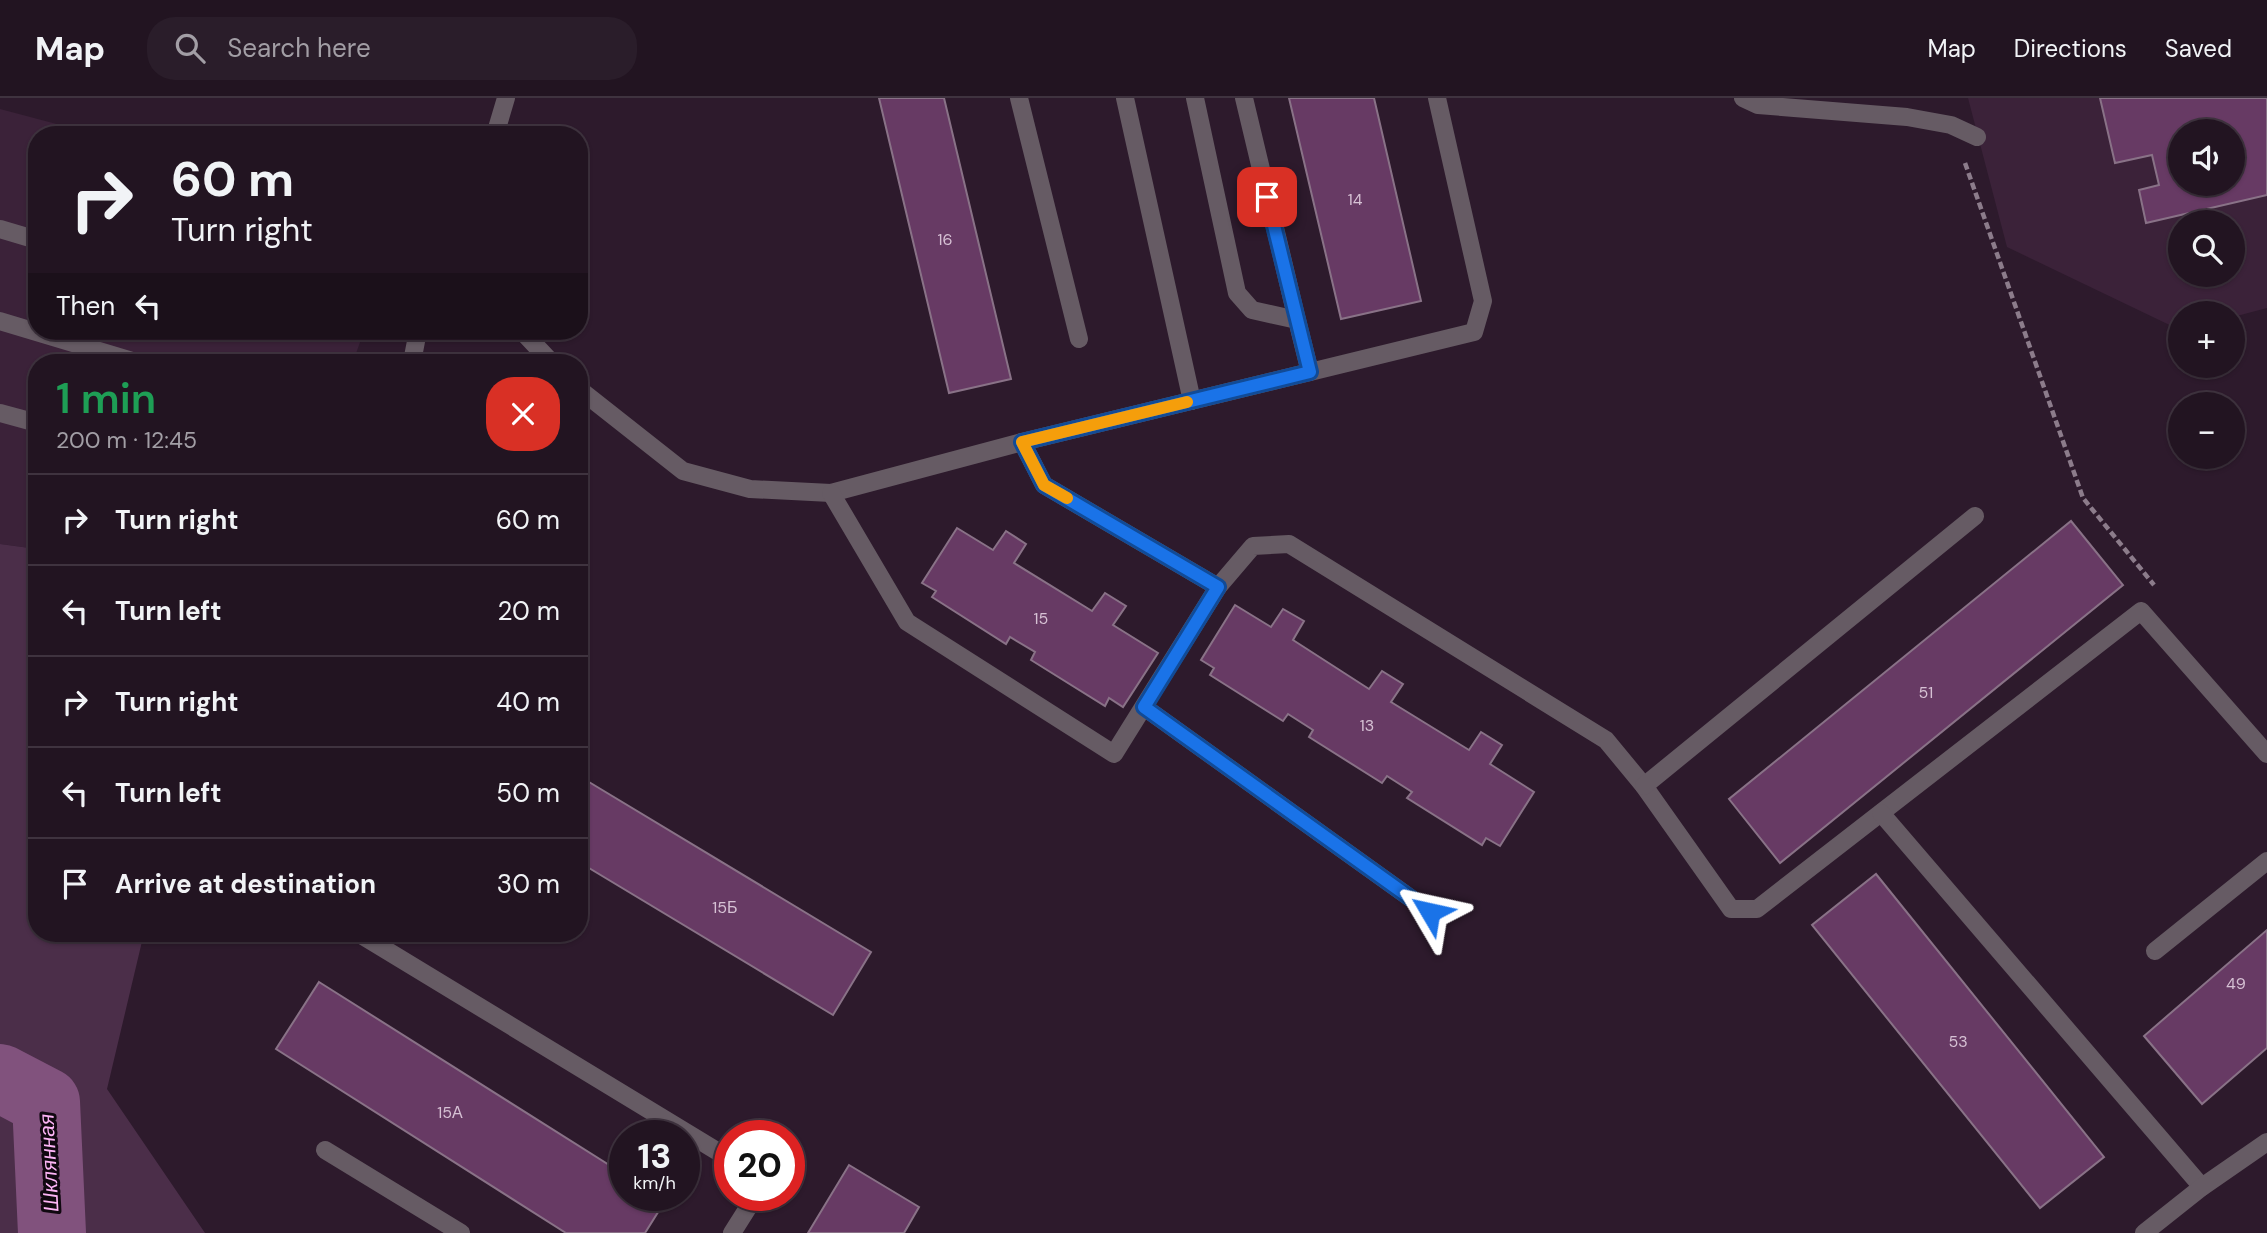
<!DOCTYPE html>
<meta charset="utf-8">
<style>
:root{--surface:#221421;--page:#2a1d2a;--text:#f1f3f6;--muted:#a29ea5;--line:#3f333f}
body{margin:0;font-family:"DM Sans",sans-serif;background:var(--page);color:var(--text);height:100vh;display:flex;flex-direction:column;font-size:26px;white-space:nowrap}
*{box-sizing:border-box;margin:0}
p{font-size:23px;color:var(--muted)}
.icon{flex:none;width:38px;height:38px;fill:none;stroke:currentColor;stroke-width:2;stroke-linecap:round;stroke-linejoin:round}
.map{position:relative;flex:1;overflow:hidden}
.side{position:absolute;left:28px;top:256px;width:560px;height:588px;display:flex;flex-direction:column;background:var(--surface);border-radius:28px;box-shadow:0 2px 5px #0004,0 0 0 2px var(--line)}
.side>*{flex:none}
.top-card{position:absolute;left:28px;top:28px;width:560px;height:214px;border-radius:28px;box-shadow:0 2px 5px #0004,0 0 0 2px var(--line);background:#221421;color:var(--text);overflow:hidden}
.buttons{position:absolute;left:2168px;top:21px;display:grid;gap:14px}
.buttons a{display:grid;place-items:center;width:77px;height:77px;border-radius:50%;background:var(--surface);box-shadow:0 2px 5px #0004,0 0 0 2px var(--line);font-size:35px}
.speed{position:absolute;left:609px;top:1022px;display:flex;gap:14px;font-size:35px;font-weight:700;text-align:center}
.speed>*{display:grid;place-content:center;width:91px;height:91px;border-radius:50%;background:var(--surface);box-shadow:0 2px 5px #0004,0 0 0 2px var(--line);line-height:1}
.speed small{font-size:18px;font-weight:400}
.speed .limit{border:10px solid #d22;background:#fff;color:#111}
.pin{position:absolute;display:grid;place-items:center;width:60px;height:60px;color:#fff;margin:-30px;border-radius:14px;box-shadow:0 4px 10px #0006}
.me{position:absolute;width:77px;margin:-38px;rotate:306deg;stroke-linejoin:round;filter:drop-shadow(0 0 5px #0008)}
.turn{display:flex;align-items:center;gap:24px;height:147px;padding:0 28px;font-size:32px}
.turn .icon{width:91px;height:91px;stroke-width:2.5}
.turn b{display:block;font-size:49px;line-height:60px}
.then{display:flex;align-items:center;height:66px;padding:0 28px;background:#0003;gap:14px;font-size:26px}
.round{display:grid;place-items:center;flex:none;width:74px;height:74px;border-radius:28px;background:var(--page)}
.overview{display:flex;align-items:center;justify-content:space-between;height:119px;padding:0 28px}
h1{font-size:42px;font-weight:600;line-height:52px;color:#1e9e55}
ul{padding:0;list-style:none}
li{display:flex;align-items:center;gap:21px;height:91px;padding:0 28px;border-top:2px solid var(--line)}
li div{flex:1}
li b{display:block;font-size:26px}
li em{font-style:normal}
header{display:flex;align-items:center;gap:42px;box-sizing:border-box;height:98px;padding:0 35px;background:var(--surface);border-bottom:2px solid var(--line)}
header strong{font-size:33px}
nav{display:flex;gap:38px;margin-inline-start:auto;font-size:24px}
.search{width:490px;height:63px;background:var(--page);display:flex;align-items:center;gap:18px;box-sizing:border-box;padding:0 24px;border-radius:28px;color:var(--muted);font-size:26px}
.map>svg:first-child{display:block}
</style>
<header>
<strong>Map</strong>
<div class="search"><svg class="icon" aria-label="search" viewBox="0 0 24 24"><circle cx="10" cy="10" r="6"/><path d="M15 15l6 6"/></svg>Search here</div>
<nav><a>Map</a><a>Directions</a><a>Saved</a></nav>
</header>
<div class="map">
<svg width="2267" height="1135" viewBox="0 0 2267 1135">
<rect width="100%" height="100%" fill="#2d1a2c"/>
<g fill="#3b2239" fill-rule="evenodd">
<path d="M1968,0h299v210l-34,9v-4h-53v17l-173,-83zM2180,33h53v53h-53zM2180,124h53v53h-53z"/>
<polygon points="0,11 98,37 37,37 37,233 364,233 353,264 37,264 37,451 0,446"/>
</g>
<polygon fill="#4b2e49" points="0,446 37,451 37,835 144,835 107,991 205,1135 0,1135"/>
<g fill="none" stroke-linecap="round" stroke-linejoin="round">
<polyline stroke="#81527d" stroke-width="68" points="0,980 46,1004 52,1135"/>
</g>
<g fill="#673a64" stroke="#897287" stroke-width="2" fill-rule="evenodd">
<polygon points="879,0 944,0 1011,281 949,295"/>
<polygon points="1289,0 1374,0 1421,203 1341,221"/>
<path d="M2100,0h167v97l-121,28 -7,-33 20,-5 -7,-30 -37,8zM2180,33h53v53h-53z"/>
<polygon points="2071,423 2123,487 1780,765 1729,701"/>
<polygon points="957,430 993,452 1006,433 1026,446 1014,465 1092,513 1105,495 1126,508 1113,527 1158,555 1123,609 1109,600 1105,608 1031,562 1035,554 1010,539 1006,546 932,499 936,493 922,485"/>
<polygon points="1235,507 1271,529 1283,511 1304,523 1293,542 1369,591 1382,573 1403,586 1391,604 1469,652 1481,634 1502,647 1490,666 1534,694 1500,748 1486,740 1482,747 1407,700 1412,694 1387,678 1382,685 1309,639 1313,632 1288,616 1283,623 1210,577 1214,570 1201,562"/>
<polygon points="579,678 871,854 833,917 579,764"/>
<polygon points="1876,776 2104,1059 2040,1110 1812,827"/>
<polygon points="2267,832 2267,950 2202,1006 2144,938"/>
<polygon points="319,884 625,1077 625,1097 656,1097 665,1103 645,1135 566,1135 276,951"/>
<polygon points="849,1067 919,1109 904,1135 808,1135"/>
</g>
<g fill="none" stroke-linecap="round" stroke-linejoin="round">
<polyline stroke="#8c7c8b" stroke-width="4.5" stroke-dasharray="7 3.5" stroke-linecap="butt" points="1965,65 2083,400 2154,487"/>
<g stroke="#665b64" stroke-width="18">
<polyline points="1019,0 1079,241"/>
<polyline points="1125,0 1192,303"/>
<polyline points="1195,0 1237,195 1252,212 1297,222 1310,274"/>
<polyline points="1244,0 1297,222"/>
<polyline points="1437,0 1483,203 1474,234 1022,344 1044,387 1218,489 1253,448 1289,446 1606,642 1644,688 1731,811 1757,811 2141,513 2267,656"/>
<polyline points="1743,0 1758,7 1907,19 1951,27 1977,39"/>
<polyline points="0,131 37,142"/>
<polyline points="0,223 136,264"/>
<polyline points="522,233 551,264"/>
<polyline points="579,291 683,373 750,391 831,395 1022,344"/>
<polyline points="0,315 37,325"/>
<polyline points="831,395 907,524 1114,656 1218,489"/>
<polyline points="1144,609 1430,814"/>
<polyline points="1644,688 1975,418"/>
<polyline points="1881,715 2202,1089"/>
<polyline points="358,835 730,1061"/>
<polyline points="2155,853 2267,763"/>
<polyline points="325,1052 461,1135"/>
<polyline points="732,1135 756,1097"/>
<polyline points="2144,1135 2202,1089 2267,1044"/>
</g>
<g stroke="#665b64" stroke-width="18">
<polyline points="495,37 506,0"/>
<polyline points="412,264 418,233"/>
</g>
</g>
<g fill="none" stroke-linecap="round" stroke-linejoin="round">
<g stroke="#114b97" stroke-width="18">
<polyline id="route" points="1267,99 1310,274 1022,344 1044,387 1218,489 1144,609 1430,814"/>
</g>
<use href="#route" stroke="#1a73e8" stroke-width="12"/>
<polyline stroke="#f59e0b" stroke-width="12" points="1067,400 1044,387 1022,344 1187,304"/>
</g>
<g text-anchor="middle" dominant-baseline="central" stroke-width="6" stroke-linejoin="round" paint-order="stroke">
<g font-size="16" fill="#d6c1d4">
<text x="1355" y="101">14</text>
<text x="945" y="141">16</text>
<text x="1041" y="520">15</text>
<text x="1926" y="594">51</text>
<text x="1367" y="627">13</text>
<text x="725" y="809">15Б</text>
<text x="2236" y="885">49</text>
<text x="1958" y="943">53</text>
<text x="450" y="1014">15А</text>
</g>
<g font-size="21" font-style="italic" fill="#fdb5f6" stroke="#100810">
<text transform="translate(49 1065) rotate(-93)">Шклянная</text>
</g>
</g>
</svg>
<div class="buttons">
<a><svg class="icon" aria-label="sound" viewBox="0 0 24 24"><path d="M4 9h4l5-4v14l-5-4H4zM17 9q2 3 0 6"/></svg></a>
<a><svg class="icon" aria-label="search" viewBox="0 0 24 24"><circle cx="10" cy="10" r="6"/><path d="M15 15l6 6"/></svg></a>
<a>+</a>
<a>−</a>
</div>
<div class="speed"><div>13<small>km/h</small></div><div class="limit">20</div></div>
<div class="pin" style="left:1267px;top:99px;background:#d93025"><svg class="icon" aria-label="arrive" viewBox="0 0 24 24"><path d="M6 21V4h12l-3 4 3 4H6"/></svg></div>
<svg class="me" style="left:1430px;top:814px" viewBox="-20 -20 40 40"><path d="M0-17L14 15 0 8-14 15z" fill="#1a73e8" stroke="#fff" stroke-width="4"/></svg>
<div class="top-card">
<div class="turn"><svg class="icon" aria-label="right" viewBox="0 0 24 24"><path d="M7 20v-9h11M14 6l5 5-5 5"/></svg><div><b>60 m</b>Turn right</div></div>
<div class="then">Then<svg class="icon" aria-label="left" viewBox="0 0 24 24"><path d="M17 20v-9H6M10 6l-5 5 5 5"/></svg></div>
</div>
<section class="side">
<div class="overview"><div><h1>1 min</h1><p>200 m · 12:45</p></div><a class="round" style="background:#d93025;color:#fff"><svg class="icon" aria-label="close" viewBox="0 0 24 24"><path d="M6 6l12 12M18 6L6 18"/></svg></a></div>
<ul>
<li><svg class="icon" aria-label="right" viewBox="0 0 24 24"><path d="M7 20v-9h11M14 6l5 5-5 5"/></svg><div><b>Turn right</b></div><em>60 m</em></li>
<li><svg class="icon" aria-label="left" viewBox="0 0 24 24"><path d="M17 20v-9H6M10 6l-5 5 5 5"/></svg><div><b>Turn left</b></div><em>20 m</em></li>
<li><svg class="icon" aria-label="right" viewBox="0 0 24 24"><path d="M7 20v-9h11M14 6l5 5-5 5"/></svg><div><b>Turn right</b></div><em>40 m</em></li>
<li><svg class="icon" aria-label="left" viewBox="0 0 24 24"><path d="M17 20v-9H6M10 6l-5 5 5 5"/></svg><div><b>Turn left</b></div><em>50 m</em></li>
<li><svg class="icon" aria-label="arrive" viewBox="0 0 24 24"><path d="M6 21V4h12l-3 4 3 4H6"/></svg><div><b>Arrive at destination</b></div><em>30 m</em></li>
</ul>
</section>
</div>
